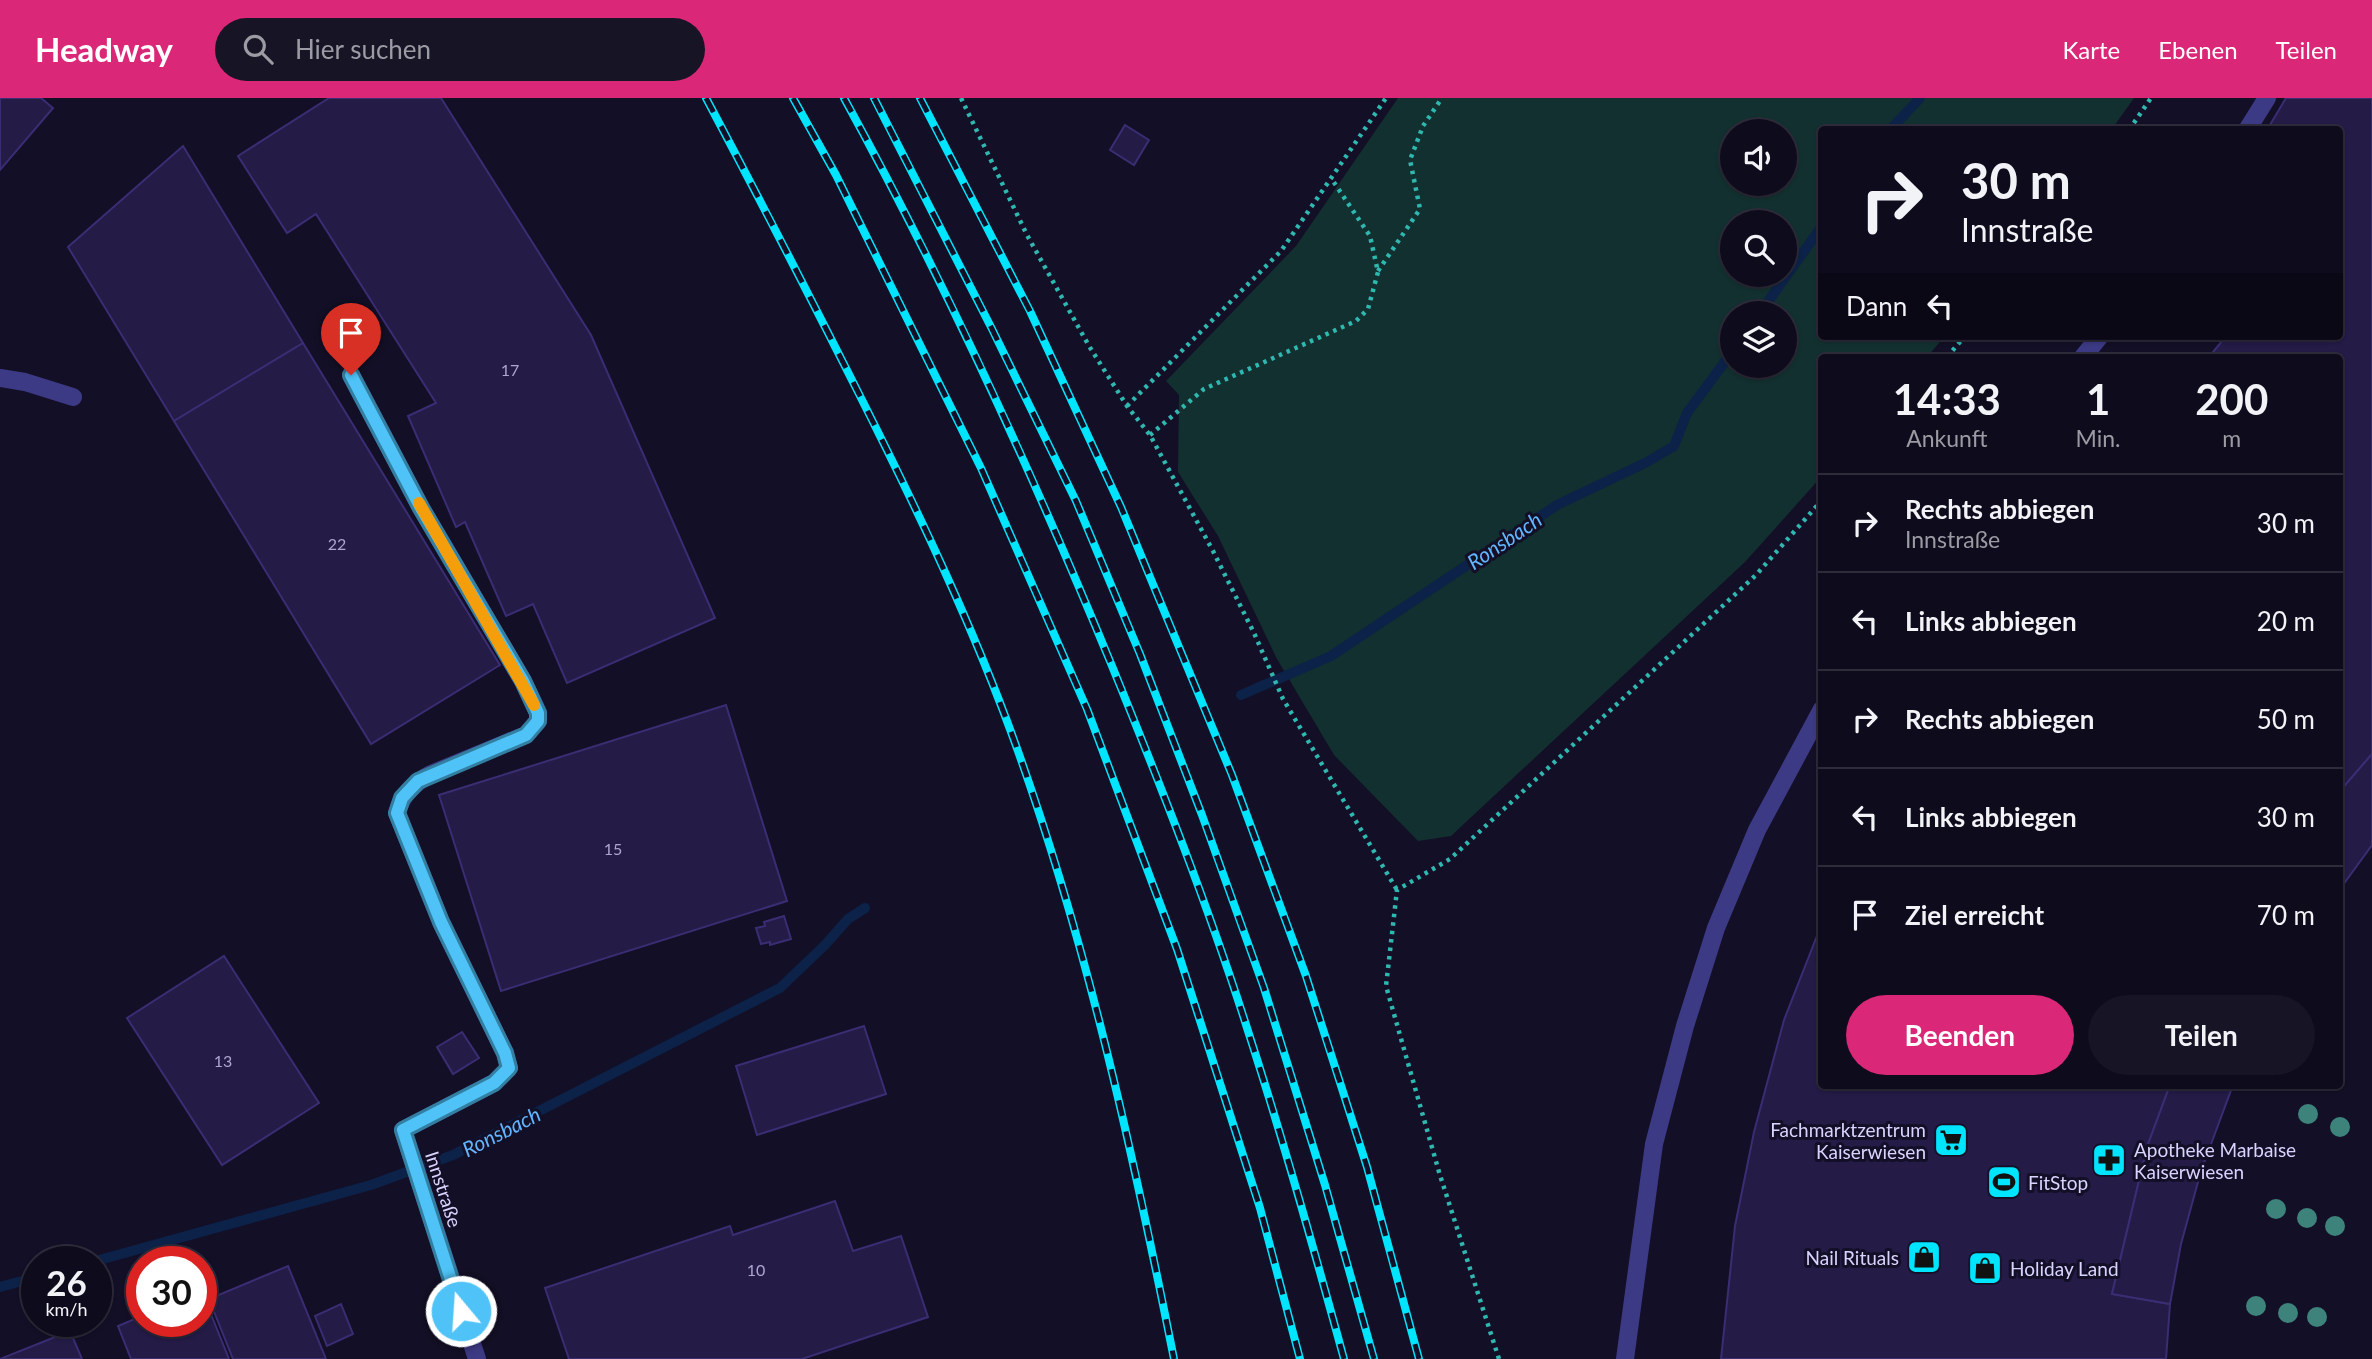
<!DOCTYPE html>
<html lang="de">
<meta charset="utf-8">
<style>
:root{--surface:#0e0b1c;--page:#171425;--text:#f1f3f6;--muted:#9b9ba3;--line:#2e2b3b;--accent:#db2777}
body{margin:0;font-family:Lato,sans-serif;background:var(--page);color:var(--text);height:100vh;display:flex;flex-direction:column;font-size:26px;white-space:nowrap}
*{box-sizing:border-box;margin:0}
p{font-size:23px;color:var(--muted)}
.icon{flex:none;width:38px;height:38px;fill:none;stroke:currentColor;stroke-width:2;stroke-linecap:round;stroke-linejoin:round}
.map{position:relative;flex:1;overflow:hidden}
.sheet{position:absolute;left:1818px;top:256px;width:525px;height:735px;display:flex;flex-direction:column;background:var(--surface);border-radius:7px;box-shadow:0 2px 5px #0004,0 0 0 2px var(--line)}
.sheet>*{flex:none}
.banner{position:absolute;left:1818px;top:28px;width:525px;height:214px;border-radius:7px;box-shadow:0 2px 5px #0004,0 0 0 2px var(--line);background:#0e0b1c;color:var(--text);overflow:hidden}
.controls{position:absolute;left:1720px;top:21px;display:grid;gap:14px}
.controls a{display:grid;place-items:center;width:77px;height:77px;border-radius:50%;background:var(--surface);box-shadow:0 2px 5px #0004,0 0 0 2px var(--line);font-size:35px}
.speed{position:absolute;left:21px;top:1148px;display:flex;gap:14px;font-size:35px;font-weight:700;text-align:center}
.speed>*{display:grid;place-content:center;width:91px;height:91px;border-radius:50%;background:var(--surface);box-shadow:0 2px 5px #0004,0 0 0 2px var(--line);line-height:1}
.speed small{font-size:18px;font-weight:400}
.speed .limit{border:10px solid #d22;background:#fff;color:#111}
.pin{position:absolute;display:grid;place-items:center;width:60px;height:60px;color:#fff;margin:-72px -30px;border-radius:50% 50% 50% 0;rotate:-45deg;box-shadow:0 0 7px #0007}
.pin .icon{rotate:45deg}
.me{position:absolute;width:77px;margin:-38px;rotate:342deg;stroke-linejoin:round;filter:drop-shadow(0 0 5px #0008)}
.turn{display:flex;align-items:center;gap:24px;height:147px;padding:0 28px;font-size:32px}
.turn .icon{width:91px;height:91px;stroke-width:2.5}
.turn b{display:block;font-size:49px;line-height:60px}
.then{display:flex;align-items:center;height:66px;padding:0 28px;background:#0003;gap:14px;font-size:26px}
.eta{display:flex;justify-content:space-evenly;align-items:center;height:119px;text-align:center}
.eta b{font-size:42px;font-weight:700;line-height:49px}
.cta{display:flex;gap:14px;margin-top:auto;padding:14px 28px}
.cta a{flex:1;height:80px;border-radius:42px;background:var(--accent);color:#fff;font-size:28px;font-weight:700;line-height:80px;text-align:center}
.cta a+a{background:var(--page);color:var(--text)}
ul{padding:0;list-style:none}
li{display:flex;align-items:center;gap:21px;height:98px;padding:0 28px;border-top:2px solid var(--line)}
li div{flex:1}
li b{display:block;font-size:26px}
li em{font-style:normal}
header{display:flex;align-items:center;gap:42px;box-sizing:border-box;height:98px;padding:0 35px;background:var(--accent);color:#fff}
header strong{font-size:33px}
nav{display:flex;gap:38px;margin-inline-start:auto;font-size:24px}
.search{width:490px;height:63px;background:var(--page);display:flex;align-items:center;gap:18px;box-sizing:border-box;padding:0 24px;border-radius:38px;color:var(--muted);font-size:26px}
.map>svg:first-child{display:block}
</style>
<header>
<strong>Headway</strong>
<div class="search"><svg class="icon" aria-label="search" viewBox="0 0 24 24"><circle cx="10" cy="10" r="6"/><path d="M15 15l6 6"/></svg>Hier suchen</div>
<nav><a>Karte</a><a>Ebenen</a><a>Teilen</a></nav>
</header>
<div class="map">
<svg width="2372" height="1261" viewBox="0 0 2372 1261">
<rect width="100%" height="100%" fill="#130f26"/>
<path fill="#12302f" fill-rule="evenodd" d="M1398,0h736l-22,31 -290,1v206h123l-18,21h-105v119l-77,86 -294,274 -33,5 -84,-86 -57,-96 -59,-123 -40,-64 1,-77 -13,-14 130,-135zM1732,33h53v53h-53zM1732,124h53v53h-53zM1732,215h53v53h-53z"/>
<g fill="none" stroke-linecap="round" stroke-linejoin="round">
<g stroke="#0c2248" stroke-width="10">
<polyline points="1890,32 1920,0"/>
<polyline points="1760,215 1822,128"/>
<polyline points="1241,597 1331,558 1557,407 1647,364 1674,348 1687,315 1732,254"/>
<polyline points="92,1164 371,1087 453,1057 780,890 825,847 848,821 865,810"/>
<polyline points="0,1189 37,1179"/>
</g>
</g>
<g fill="#241b47" stroke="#3b2d73" stroke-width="2">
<polygon points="0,0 41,0 53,10 0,72"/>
<polygon points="329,0 441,0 591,237 715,520 567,585 533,506 506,518 465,424 456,429 408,318 436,305 316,116 287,135 238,58"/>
<polygon points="2286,0 2372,0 2372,656 2340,693 2340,259 2209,259 2226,238 2340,238 2340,32 2267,32"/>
<polygon points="1125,27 1149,42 1134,67 1110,52"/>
<polygon points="183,48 303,245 174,323 68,149"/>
<polygon points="303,245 500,567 371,646 174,323"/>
<polygon points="726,607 787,803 501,893 439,697"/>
<polygon points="2372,656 2372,747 2340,791 2340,693"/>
<polygon points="784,818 791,841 770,847 770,844 761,846 756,830 765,828 764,824"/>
<polygon points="1822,825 1822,987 2170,987 2147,1049 2112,1196 2170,1206 2166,1261 1721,1261 1735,1128 1754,1034 1784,922"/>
<polygon points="224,858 319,1005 222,1067 127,920"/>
<polygon points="864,928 886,996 757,1037 736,968"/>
<polygon points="462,934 479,960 453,976 437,949"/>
<polygon points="2170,987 2233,987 2201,1073 2181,1146 2170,1206 2112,1196 2147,1049"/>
<polygon points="835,1103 853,1153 901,1138 928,1219 802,1261 569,1261 545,1190 730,1128 733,1137"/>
<polygon points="288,1168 326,1261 233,1261 209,1201"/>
<polygon points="202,1194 229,1261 131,1261 118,1228 142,1218 142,1223 201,1223"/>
<polygon points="341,1206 353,1236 327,1248 315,1218"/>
<polygon points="70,1233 82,1261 0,1261"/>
</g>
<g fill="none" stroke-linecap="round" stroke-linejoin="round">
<g stroke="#2fb8b0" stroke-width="4.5" stroke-dasharray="3.5 5" stroke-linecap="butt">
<polyline points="961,0 1027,137 1089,248 1127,308 1150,337 1213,453 1254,535 1283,601 1397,792"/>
<polyline points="2129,32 2151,0"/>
<polyline points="1378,173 1420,111 1410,62 1423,28 1442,0"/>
<polyline points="1947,259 1965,238"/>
<polyline points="1127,308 1281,153 1386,0"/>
<polyline points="1150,337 1204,291 1356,223 1368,211 1378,174 1370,138 1331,80"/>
<polyline points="1499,1261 1439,1074 1386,888 1397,792 1450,761 1756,477 1822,402"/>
</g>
<g stroke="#3d3a85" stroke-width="18">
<polyline points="2247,32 2267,0"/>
<polyline points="2083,259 2100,238"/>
<path d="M351,277l70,133 102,173 15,32v8l-12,14 -95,39c-17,9 -29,20 -34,39l44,109 64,131 4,15 -15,15"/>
<polyline points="0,280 25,284 73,299"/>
<polyline points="1625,1261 1654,1046 1685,928 1716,830 1757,732 1822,611"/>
</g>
<polyline stroke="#3d3a85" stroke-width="18" points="477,1261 403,1032 494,985"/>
<g stroke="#00e5ff" stroke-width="8">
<g id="rail">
<path d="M706,0c51,96 101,193 150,290 60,119 118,239 163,366 70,197 114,400 155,605"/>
<polyline points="793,0 836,77 981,370 1087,611 1177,851 1260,1110 1300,1261"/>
<path d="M844,0c101,184 188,374 268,568 49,120 97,242 136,365 35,108 66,218 96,328"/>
<polyline points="874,0 992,231 1076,403 1140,556 1202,717 1264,890 1325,1087 1374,1261"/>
<polyline points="920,0 1030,213 1121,409 1232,677 1306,878 1367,1069 1419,1261"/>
</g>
</g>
<use href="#rail" stroke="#130f26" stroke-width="5" stroke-dasharray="16" stroke-linecap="butt"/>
</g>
<g fill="#3d827b">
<circle cx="2308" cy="1016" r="10"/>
<circle cx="2340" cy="1029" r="10"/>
<circle cx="2276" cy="1111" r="10"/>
<circle cx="2307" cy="1120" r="10"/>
<circle cx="2335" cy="1128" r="10"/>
<circle cx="2256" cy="1208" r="10"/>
<circle cx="2288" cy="1215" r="10"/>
<circle cx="2317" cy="1219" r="10"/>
</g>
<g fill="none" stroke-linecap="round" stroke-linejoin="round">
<g stroke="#337fa1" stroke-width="18">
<polyline id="route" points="351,277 421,410 523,583 538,615 538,623 526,637 418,683 402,700 397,715 441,824 505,955 509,970 494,985 403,1032 461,1213"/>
</g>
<use href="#route" stroke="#4fc3f7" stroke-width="12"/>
<polyline stroke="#f59e0b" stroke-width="12" points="419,405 534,607"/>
</g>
<defs>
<g id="supermarket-square" transform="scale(1.75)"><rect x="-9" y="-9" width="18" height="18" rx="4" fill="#00e5ff" stroke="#130f26"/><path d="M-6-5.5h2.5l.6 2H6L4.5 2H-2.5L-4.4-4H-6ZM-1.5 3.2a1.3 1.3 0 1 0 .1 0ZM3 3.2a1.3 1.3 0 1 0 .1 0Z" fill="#111"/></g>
<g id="pharmacy-square" transform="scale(1.75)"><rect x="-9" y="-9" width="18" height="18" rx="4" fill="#00e5ff" stroke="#130f26"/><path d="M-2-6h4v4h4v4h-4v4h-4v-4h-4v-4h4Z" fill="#111"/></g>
<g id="stadium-square" transform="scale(1.75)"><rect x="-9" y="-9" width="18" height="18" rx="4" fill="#00e5ff" stroke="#130f26"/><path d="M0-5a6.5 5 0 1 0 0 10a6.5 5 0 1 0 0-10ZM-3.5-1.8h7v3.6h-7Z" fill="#111"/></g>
<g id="shop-square" transform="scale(1.75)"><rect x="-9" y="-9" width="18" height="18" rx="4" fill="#00e5ff" stroke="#130f26"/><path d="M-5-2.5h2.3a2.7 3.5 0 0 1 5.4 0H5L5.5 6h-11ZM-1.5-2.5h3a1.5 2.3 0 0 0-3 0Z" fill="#111"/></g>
</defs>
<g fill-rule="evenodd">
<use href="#supermarket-square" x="1951" y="1042"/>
<use href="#pharmacy-square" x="2109" y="1062"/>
<use href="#stadium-square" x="2004" y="1084"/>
<use href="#shop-square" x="1924" y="1159"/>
<use href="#shop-square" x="1985" y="1170"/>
</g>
<g text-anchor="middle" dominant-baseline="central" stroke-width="6" stroke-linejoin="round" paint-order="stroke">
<g font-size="16" fill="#aca6d1">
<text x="510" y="271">17</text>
<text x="337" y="445">22</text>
<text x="613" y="750">15</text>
<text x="223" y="962">13</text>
<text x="756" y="1171">10</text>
</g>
<g font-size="19" fill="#d9d4ff" stroke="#130f26" text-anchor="start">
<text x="1926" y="1031" text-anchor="end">Fachmarktzentrum<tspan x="1926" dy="22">Kaiserwiesen</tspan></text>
<text x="2134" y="1051">Apotheke Marbaise<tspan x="2134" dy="22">Kaiserwiesen</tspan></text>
<text x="2028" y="1084">FitStop</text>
<text x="1899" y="1159" text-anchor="end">Nail Rituals</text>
<text x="2010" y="1170">Holiday Land</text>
</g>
<g font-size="19" fill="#d9d4ff" stroke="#130f26">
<text transform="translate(444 1091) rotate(72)">Innstraße</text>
</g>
<g font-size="21" font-style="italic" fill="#62b6ff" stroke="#130f26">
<text transform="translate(1504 442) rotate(-34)">Ronsbach</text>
<text transform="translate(501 1033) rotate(-27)">Ronsbach</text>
</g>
</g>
</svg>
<div class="controls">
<a><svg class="icon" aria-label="sound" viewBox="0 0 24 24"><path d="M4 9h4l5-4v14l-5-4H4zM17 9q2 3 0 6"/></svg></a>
<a><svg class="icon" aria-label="search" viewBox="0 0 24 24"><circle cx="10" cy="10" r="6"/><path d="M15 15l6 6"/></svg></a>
<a><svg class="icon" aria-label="layers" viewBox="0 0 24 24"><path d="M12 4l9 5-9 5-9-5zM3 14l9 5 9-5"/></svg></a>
</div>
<div class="speed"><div>26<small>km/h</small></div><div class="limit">30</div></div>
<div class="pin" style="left:351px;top:277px;background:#d93025"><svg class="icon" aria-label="arrive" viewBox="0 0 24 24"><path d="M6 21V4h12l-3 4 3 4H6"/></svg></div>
<svg class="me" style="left:461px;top:1213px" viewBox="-20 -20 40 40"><circle r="17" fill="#4fc3f7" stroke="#fff" stroke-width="3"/><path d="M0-11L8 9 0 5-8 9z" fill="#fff"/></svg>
<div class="banner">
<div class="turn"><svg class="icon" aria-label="right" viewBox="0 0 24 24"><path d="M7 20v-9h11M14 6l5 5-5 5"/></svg><div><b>30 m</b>Innstraße</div></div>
<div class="then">Dann<svg class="icon" aria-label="left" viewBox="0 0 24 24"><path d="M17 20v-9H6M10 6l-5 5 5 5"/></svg></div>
</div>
<section class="sheet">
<div class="eta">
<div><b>14:33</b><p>Ankunft</p></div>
<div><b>1</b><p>Min.</p></div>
<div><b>200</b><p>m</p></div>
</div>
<ul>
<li><svg class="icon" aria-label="right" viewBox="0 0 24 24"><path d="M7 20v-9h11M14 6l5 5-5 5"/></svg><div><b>Rechts abbiegen</b><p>Innstraße</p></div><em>30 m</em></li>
<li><svg class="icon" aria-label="left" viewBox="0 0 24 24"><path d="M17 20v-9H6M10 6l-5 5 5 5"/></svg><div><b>Links abbiegen</b></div><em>20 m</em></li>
<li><svg class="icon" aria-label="right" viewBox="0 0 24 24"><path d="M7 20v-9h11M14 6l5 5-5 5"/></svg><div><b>Rechts abbiegen</b></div><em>50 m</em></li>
<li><svg class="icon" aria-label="left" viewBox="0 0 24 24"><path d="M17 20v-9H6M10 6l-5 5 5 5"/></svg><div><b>Links abbiegen</b></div><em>30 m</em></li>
<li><svg class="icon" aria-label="arrive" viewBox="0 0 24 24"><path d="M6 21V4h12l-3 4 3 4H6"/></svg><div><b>Ziel erreicht</b></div><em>70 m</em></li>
</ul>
<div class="cta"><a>Beenden</a><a>Teilen</a></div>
</section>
</div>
